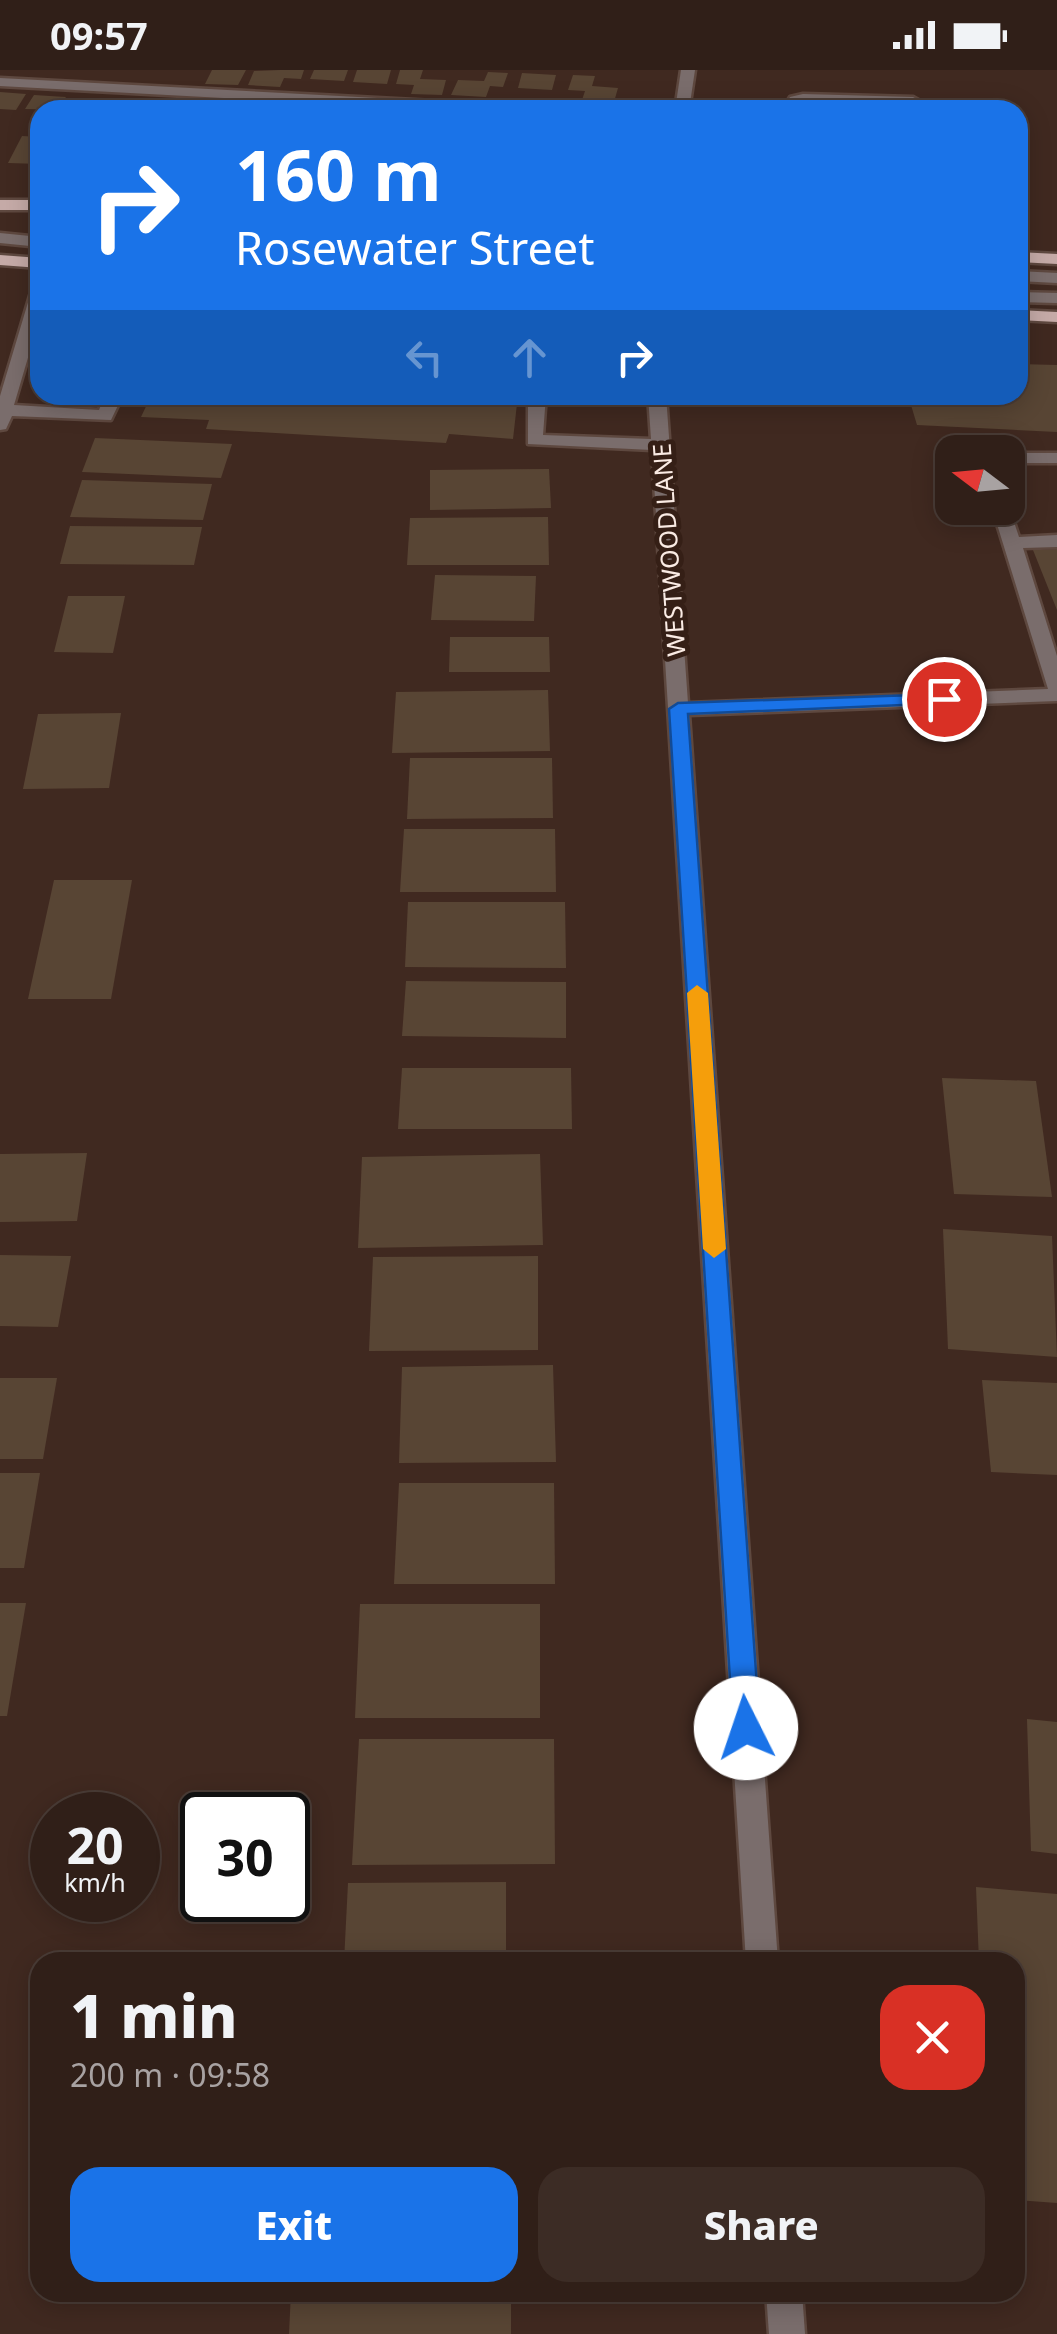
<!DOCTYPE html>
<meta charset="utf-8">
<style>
:root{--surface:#301f18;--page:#3c2c25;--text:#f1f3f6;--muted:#a8a2a2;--line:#4b3d37;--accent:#1a73e8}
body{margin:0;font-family:"Noto Sans",sans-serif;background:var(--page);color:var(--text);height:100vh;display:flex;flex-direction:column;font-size:38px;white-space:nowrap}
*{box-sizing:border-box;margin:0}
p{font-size:32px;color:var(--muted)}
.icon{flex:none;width:55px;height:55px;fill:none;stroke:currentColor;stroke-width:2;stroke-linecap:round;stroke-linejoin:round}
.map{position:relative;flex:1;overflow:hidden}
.details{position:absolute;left:30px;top:1882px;width:995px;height:350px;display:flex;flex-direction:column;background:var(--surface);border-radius:30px;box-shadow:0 5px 25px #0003,0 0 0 2px var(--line)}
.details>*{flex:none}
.hud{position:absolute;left:30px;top:30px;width:998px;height:305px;border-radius:30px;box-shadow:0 5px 25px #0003,0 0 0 2px var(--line);background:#1a73e8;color:#fff;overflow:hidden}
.needle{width:65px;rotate:286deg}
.tools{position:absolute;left:935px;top:365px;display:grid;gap:20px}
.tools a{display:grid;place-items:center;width:90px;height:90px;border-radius:20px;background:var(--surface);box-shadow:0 5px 25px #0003,0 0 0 2px var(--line);font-size:50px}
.speed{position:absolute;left:30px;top:1722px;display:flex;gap:20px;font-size:50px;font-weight:700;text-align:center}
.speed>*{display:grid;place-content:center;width:130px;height:130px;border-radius:50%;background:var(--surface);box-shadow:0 5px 25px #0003,0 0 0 2px var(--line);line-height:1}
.speed small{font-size:25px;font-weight:400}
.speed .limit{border:5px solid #111;border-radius:15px;background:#fff;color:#111}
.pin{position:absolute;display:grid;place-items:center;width:85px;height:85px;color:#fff;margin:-42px;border:5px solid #fff;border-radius:50%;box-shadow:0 2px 10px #0007}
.me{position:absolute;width:110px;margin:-55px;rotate:356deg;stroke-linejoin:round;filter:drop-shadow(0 0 8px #0008)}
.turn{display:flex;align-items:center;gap:35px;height:210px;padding:0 40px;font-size:45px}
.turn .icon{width:130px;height:130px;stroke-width:2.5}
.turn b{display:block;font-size:70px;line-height:85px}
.lanes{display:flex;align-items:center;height:95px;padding:0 40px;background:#0003;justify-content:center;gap:50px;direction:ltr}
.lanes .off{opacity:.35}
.round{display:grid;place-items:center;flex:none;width:105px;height:105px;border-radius:30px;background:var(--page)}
.head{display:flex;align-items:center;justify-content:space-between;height:170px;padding:0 40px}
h1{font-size:60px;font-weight:800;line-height:75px}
.primary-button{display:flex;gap:20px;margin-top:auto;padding:20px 40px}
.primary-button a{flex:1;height:115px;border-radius:30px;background:var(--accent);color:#fff;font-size:40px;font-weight:800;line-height:115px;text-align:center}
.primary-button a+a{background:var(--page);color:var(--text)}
.status{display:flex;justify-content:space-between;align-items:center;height:70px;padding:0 50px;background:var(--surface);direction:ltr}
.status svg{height:28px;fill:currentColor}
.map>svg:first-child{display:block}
</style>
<div class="status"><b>09:57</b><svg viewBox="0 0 49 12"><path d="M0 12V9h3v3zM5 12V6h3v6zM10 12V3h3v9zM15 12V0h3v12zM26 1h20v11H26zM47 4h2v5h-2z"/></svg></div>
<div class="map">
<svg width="1057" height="2264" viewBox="0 0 1057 2264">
<rect width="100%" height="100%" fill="#402920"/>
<g fill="#584534">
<polygon points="212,0 246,0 238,15 205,14"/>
<polygon points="280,0 304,0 301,9 284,8 280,17 248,15 254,1"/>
<polygon points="314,0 348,0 344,11 310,9"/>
<polygon points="357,0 391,0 387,14 353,12"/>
<polygon points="400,0 423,0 420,9 446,10 442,25 411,24 414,15 396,14"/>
<polygon points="488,2 508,3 503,17 490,16 486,27 451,25 458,10 484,11"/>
<polygon points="522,3 556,5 552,20 518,18"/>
<polygon points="573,5 595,6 592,16 618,18 614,32 582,30 585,21 568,20"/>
<polygon points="0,22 26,24 16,40 0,39"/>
<polygon points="34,25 66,27 60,35 77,36 75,40 25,39"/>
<polygon points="22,66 40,67 40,94 8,93"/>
<polygon points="1018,294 1057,295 1057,362 917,355 908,325 1018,325"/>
<polygon points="147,325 518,325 513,369 449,364 446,373 206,359 209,350 141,347 149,330 144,330"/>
<polygon points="95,368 232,374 221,408 82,402"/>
<polygon points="549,399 551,438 430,440 430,400"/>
<polygon points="82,410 212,414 203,450 70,447"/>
<polygon points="548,447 549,495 407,495 410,448"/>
<polygon points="70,456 202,457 194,495 60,494"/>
<polygon points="1057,479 1057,540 1033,480"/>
<polygon points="435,505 536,506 534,551 431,550"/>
<polygon points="68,526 125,526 113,583 54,582"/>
<polygon points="450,567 549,567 550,602 449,602"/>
<polygon points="548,620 550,681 392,683 396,622"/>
<polygon points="121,643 109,718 23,719 38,644"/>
<polygon points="410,688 552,688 553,748 407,749"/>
<polygon points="404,759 555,759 556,822 400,822"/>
<polygon points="54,810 132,810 111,929 28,929"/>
<polygon points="408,832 565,832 566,898 405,897"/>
<polygon points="406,911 566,912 566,968 402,966"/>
<polygon points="402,998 571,998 572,1059 398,1059"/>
<polygon points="942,1008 1036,1011 1052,1127 954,1124"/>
<polygon points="87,1083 77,1151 0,1152 0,1084"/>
<polygon points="540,1084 543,1175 358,1178 362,1087"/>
<polygon points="943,1159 1052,1166 1057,1287 948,1279"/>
<polygon points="0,1185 71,1186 58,1257 0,1256"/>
<polygon points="538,1186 538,1280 369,1281 373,1187"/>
<polygon points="553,1295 556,1392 399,1393 402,1297"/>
<polygon points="0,1308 57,1308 43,1389 0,1389"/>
<polygon points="982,1310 1057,1313 1057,1405 991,1402"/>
<polygon points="0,1403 40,1403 24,1498 0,1498"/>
<polygon points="399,1413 554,1413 555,1514 394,1514"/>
<polygon points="0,1533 26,1533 7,1646 0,1646"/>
<polygon points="360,1534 540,1534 540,1648 355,1648"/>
<polygon points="1027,1649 1057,1652 1057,1784 1031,1781"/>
<polygon points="359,1669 554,1669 555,1794 352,1795"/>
<polygon points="506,1812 506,1892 344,1892 348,1813"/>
<polygon points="976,1817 1057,1824 1057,2133 1015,2130 1015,1892 979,1892"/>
<polygon points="291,2222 511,2222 511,2264 289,2264"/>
</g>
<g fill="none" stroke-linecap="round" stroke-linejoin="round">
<g stroke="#5e483f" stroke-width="5">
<g id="minor">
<polygon points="681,0 695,0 689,40 675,40"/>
<polygon points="0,8 529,36 536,40 446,40 0,16"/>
<polygon points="803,24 913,27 920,31 913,35 803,32 796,40 782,40 790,27"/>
<polygon points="0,163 40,167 40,177 0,173"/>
<polygon points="1018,201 1057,203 1057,213 1018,211"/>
<polygon points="40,214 40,247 14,335 99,340 105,325 123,325 111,350 12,346 6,359 0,360 0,326 32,219"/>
<polygon points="1018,222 1057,223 1057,233 1018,232"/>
<polygon points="528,325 546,325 543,365 651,369 648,325 666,325 688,633 1048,619 992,438 1008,438 1008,434 1019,467 1057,465 1057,477 1023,478 1057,586 1057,631 689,645 778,1892 746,1892 652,380 528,374"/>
<rect x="1008" y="383" width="49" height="10"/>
<polygon points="766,2222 802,2222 805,2264 769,2264"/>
</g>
</g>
<g stroke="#5e483f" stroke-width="5">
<g id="major">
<rect x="0" y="130" width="40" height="10"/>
<polygon points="1018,182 1057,184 1057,194 1018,192"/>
<polygon points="0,185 40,188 40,198 0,195"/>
<polygon points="1018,240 1057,242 1057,252 1018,250"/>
</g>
</g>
<use href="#minor" fill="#7a6d6c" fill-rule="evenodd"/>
<use href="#major" fill="#c5aaa7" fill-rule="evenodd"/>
</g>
<polygon fill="#1a73e8" stroke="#114b97" stroke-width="2.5" points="944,624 953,629 950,633 688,644 760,1658 756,1666 746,1670 737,1666 733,1658 669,639 678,633"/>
<polygon fill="#f59e0b" points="697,915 708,923 726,1179 714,1188 703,1179 687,923"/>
<g text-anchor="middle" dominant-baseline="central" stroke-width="10" stroke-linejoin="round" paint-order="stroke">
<g font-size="25" fill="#faebe4" stroke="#351f16">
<text transform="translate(668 480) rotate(-94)">WESTWOOD LANE</text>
</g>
</g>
</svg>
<div class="tools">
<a><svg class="needle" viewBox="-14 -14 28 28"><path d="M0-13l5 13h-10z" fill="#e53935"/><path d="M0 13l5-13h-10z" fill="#a8a2a2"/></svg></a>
</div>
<div class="speed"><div>20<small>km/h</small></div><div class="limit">30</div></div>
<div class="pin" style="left:944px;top:629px;background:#d93025"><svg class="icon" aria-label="arrive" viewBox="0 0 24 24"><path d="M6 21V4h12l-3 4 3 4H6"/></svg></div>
<svg class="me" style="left:746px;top:1658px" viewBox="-20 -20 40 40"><circle r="19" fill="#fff"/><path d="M0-13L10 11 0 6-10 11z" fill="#1a73e8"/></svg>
<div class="hud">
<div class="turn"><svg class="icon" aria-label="right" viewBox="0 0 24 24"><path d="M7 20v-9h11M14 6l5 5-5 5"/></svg><div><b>160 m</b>Rosewater Street</div></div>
<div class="lanes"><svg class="icon off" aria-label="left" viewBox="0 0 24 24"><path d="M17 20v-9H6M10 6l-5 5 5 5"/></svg><svg class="icon off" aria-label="ahead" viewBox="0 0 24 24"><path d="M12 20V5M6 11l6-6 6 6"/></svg><svg class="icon" aria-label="right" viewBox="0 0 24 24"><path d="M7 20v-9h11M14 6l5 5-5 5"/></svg></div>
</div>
<section class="details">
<div class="head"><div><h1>1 min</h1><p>200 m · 09:58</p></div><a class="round" style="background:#d93025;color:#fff"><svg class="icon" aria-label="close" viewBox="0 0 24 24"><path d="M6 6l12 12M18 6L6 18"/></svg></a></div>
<div class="primary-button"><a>Exit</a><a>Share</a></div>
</section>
</div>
